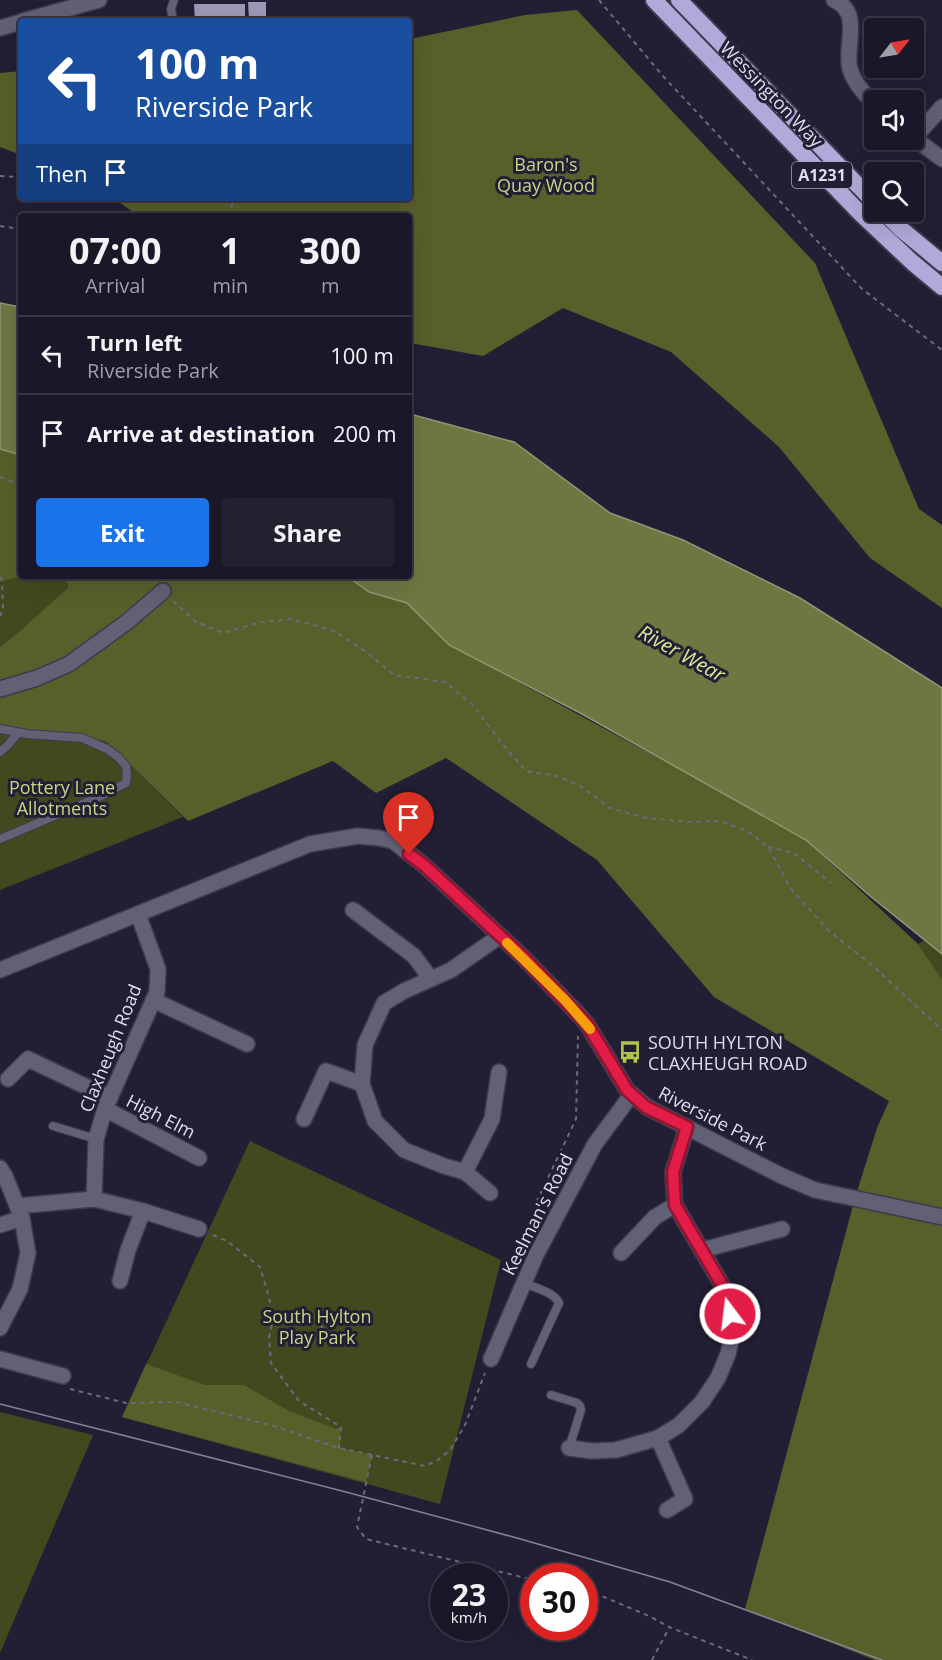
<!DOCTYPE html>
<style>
:root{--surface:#1a1728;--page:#232030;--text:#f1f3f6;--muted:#9f9fa8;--line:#383645;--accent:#1a73e8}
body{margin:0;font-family:"Open Sans",sans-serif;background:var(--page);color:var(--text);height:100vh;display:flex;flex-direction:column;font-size:22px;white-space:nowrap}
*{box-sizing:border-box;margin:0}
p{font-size:20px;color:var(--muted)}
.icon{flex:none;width:33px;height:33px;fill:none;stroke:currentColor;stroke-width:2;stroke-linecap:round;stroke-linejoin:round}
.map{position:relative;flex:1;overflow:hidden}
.sheet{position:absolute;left:18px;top:213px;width:394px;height:366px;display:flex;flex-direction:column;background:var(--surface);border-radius:6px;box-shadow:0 6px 24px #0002,0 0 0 2px var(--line)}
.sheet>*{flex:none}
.guide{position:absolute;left:18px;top:18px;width:394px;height:183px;border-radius:6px;box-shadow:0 6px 24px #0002,0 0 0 2px var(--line);background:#1a4fa0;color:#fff;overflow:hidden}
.needle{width:39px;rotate:59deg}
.controls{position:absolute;left:864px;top:18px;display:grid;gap:12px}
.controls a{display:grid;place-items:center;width:60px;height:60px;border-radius:6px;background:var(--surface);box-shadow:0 6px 24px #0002,0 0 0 2px var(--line);font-size:30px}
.speed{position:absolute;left:430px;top:1563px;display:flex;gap:12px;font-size:30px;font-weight:700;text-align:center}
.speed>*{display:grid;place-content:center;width:78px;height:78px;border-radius:50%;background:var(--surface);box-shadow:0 6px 24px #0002,0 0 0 2px var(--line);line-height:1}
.speed small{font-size:15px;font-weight:400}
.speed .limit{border:9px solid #d22;background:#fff;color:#111}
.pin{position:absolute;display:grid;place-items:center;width:51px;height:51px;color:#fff;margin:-62px -26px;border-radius:50% 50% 50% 0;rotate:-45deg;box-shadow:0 0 6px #0007}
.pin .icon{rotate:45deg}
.me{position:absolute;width:66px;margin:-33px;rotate:345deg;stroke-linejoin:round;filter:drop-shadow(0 0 4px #0008)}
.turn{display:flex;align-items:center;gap:21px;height:126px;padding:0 18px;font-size:27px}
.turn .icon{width:78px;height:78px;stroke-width:2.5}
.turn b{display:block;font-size:42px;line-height:51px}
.then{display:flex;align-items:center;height:57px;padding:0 18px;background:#0003;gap:12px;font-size:22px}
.eta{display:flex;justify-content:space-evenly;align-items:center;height:102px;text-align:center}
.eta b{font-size:36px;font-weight:700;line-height:42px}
.button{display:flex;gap:12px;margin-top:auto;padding:12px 18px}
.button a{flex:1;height:69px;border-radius:6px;background:var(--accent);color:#fff;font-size:24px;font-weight:700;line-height:69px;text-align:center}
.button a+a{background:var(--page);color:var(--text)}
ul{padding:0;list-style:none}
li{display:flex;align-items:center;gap:18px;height:78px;padding:0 18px;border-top:2px solid var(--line)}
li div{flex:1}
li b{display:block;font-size:22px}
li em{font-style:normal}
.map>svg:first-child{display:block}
</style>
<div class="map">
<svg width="942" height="1660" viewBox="0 0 942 1660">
<rect width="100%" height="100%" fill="#221f35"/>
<g fill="#43491f">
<path d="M23,576h43l2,12c-23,19 -44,41 -68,59v-70l2,3z"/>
<polygon points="0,727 106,741 183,817 0,890"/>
<polygon points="925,940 942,954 942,979 918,944"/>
<polygon points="250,1141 501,1260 440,1504 122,1417"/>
<polygon points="0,1412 93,1435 0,1653"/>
</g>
<g fill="#585f2b">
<polygon points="577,10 815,263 919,509 942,525 942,608 870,558 779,447 671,352 563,308 483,356 410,343 410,216 139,216 113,198 410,198 410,39 525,15"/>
<polygon points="21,71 21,155 0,147 0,73"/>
<polygon points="0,448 21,454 21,576 23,576 2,581 0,577"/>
<path d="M66,576h281l22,16 38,11 43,42 268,145 88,50 112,104 24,35v681h-67l-130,-51 110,-411 22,-70 12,-27 -175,-104 -117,-137 -151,-102 -70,35 -43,-32 -145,60 -82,-80 -88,-8 -18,-4v-82c24,-18 45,-40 68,-59z"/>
<polygon points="146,1364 205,1385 244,1385 289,1411 336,1429 341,1427 340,1448 372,1455 366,1482 122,1417"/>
</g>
<g fill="#6e7742" stroke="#909675" stroke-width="1.5">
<polygon points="0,303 21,307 21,455 0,449"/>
<polygon points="410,414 514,442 610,513 683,540 800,598 942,688 942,954 870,896 806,840 582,714 449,645 407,603 369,592 347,576 410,576"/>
</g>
<g fill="#9c99b6">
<polygon points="248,2 266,2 266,20 249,20"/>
<polygon points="194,4 245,4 245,21 195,21"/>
</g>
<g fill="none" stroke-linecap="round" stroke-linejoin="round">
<g stroke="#3c3a4f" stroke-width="10">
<g id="service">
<polyline points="173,21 171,9 174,0"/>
<polyline points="0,729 27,734 82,738 107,749 118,757 126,766 127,774 126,783 101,796 0,839"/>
<polyline points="0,752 8,745 18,733"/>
<polyline points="53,1126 96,1139"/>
<path d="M524,1283c11,5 30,9 35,20l-28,61"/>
<polyline points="551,1395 577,1403 580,1406 581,1410 569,1448"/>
</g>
</g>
<g stroke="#3c3a4f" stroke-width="18">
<g id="minor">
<path d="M834,0c29,12 10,47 16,69 4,14 14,25 24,34"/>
<polyline points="23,21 99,0"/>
<polyline points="0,28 21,22"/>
<polyline points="914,138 942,107"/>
<polyline points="914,138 942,159"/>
<polyline points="0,689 37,678 69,664 127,622 163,591"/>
<polyline points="353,910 414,956 431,979"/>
<polyline points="0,970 310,844 358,836 379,838 393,841 425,866 524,958 579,1015 587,1024 627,1090 647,1107 782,1176 815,1190 942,1217"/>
<polyline points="153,1000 247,1044"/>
<polyline points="8,1079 28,1059 110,1098"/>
<polyline points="105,1109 199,1158"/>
<polyline points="304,1119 326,1071 362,1084"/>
<polyline points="0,1168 5,1176 22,1218 28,1253 20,1289 0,1328"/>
<polyline points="465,1172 492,1119 499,1072"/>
<polyline points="490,1193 465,1172 444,1166 404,1150 375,1121 362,1084 365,1045 384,1003 404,991 451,970 500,936"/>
<polyline points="94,1199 96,1139 105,1109 157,992 158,969 138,914"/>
<polyline points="17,1206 94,1199 143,1211 199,1229"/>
<polyline points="0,1225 22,1218"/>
<polyline points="702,1250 782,1229"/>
<polyline points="621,1253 655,1217 675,1205"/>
<polyline points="120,1281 128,1250 143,1211"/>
<polyline points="0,1359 63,1376"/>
<polyline points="491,1359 536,1255 595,1144 632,1094"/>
<polyline points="658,1438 685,1499 667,1510"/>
<polyline points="569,1448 592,1451 616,1450 658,1438 679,1425 702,1402 718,1378 728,1354 733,1332 728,1295 675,1205 673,1172 687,1127"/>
</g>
</g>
<g stroke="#3c3a4f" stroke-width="20">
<g id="trunk">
<polyline points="654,0 861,214 912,262 942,287"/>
<polyline points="679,0 874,202"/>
<polyline points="884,212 901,229 942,263"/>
</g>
</g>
<g stroke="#6c6a7d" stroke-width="2" stroke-dasharray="4.5 4.5" stroke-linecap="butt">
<polyline points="599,0 662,75 862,289 942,350"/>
<polyline points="0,176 21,177"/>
<polyline points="229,216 234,198"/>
<polyline points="0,226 21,229"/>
<polyline points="0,477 21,485"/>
<polyline points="0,577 2,581 3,610 0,616"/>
<polyline points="173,601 195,621 223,633 257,623 291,619 332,630 365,651 394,675 445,682 473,705 504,746 526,771 557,776 582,787 610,808 646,818 689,822 721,821 749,832 768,847 791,889 828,930 873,966 942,1030"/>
<polyline points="768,847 794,853 831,883"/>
<polyline points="213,1235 227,1241 260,1267 269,1297 273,1318 269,1338 271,1363 299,1401 341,1427 339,1448"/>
<polyline points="529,1237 536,1203 576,1119 578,1036"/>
<path d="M273,1318c20,-9 38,-14 49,9l-3,8"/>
<polyline points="70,1389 126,1403 176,1402 271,1425 339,1448 425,1466 438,1460 450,1450 465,1425 485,1373"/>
<polyline points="372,1455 357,1527 366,1539 534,1580"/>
<polyline points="585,1592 604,1597 649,1616 669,1627 752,1660"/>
<polyline points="652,1660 669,1628"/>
</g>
<use href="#service" stroke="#626075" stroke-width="8"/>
<use href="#minor" stroke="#626075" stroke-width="15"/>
<use href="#trunk" stroke="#b0aada" stroke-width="16"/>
<polyline stroke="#848294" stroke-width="1.5" points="0,1404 346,1492 517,1538 670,1582 882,1660"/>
</g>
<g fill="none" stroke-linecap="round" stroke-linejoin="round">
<g stroke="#92132f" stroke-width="15">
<polyline id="route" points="409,854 425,866 524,958 587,1024 627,1090 646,1107 687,1127 673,1172 675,1205 728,1295 730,1314"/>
</g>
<use href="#route" stroke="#e11d48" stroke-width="10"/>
<polyline stroke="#f59e0b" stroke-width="10" points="507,943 565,1000 590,1029"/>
</g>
<defs>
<g id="bus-bare" transform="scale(1.8)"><path d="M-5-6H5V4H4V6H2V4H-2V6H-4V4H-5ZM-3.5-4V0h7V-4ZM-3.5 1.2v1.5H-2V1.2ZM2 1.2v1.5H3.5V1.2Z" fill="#b3c24b" stroke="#221f35" stroke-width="2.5" paint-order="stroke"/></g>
</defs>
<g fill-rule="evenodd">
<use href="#bus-bare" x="630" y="1052"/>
</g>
<g text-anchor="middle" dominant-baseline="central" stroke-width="6" stroke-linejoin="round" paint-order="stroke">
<rect fill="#221f35" stroke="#a6a5b6" stroke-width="1.5" x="792" y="162" width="60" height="26" rx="4.5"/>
<g font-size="16" font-weight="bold" fill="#dfdeed">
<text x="822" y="175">A1231</text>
</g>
<g font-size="18" fill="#dfdeed" stroke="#221f35">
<text transform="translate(772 94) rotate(46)">Wessington Way</text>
<text transform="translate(110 1048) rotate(-68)">Claxheugh Road</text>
<text transform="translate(161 1116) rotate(27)">High Elm</text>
<text transform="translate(713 1118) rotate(27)">Riverside Park</text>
<text transform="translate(537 1214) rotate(-63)">Keelman's Road</text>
</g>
<g font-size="18" fill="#c8d584" stroke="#221f35">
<text x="546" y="164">Baron's<tspan x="546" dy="21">Quay Wood</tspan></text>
<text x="62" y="787">Pottery Lane<tspan x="62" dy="21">Allotments</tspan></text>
<text x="317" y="1316">South Hylton<tspan x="317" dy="21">Play Park</tspan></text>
</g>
<g font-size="18" fill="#dfdeed" stroke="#221f35" text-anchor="start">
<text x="648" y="1042">SOUTH HYLTON<tspan x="648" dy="21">CLAXHEUGH ROAD</tspan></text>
</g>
<g font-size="20" font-style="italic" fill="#dae796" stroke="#221f35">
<text transform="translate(682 653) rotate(29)">River Wear</text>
</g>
</g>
</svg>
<div class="controls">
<a><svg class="needle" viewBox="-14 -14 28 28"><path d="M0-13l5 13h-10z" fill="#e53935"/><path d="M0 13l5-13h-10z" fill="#9f9fa8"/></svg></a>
<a><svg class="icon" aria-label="sound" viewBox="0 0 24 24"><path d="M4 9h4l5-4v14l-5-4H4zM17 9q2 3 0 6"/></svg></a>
<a><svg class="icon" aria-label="search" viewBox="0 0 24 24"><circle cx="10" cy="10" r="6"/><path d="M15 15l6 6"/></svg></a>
</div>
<div class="speed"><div>23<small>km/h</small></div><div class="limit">30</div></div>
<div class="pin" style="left:409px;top:854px;background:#d93025"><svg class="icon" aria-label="arrive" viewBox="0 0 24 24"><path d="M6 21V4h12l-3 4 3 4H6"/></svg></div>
<svg class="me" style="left:730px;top:1314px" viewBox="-20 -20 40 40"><circle r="17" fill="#e11d48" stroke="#fff" stroke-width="3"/><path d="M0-11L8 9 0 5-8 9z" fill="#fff"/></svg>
<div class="guide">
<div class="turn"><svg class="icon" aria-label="left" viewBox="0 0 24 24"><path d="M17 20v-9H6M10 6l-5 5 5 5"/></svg><div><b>100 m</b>Riverside Park</div></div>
<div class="then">Then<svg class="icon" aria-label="arrive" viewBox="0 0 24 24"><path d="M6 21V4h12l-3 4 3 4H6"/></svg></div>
</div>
<section class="sheet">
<div class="eta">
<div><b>07:00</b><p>Arrival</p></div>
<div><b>1</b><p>min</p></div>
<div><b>300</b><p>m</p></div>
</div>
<ul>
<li><svg class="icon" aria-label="left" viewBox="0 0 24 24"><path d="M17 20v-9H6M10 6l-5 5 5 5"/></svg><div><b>Turn left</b><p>Riverside Park</p></div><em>100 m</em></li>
<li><svg class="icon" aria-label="arrive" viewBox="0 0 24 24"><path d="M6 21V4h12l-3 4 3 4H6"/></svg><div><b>Arrive at destination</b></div><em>200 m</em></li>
</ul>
<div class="button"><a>Exit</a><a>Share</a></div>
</section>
</div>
